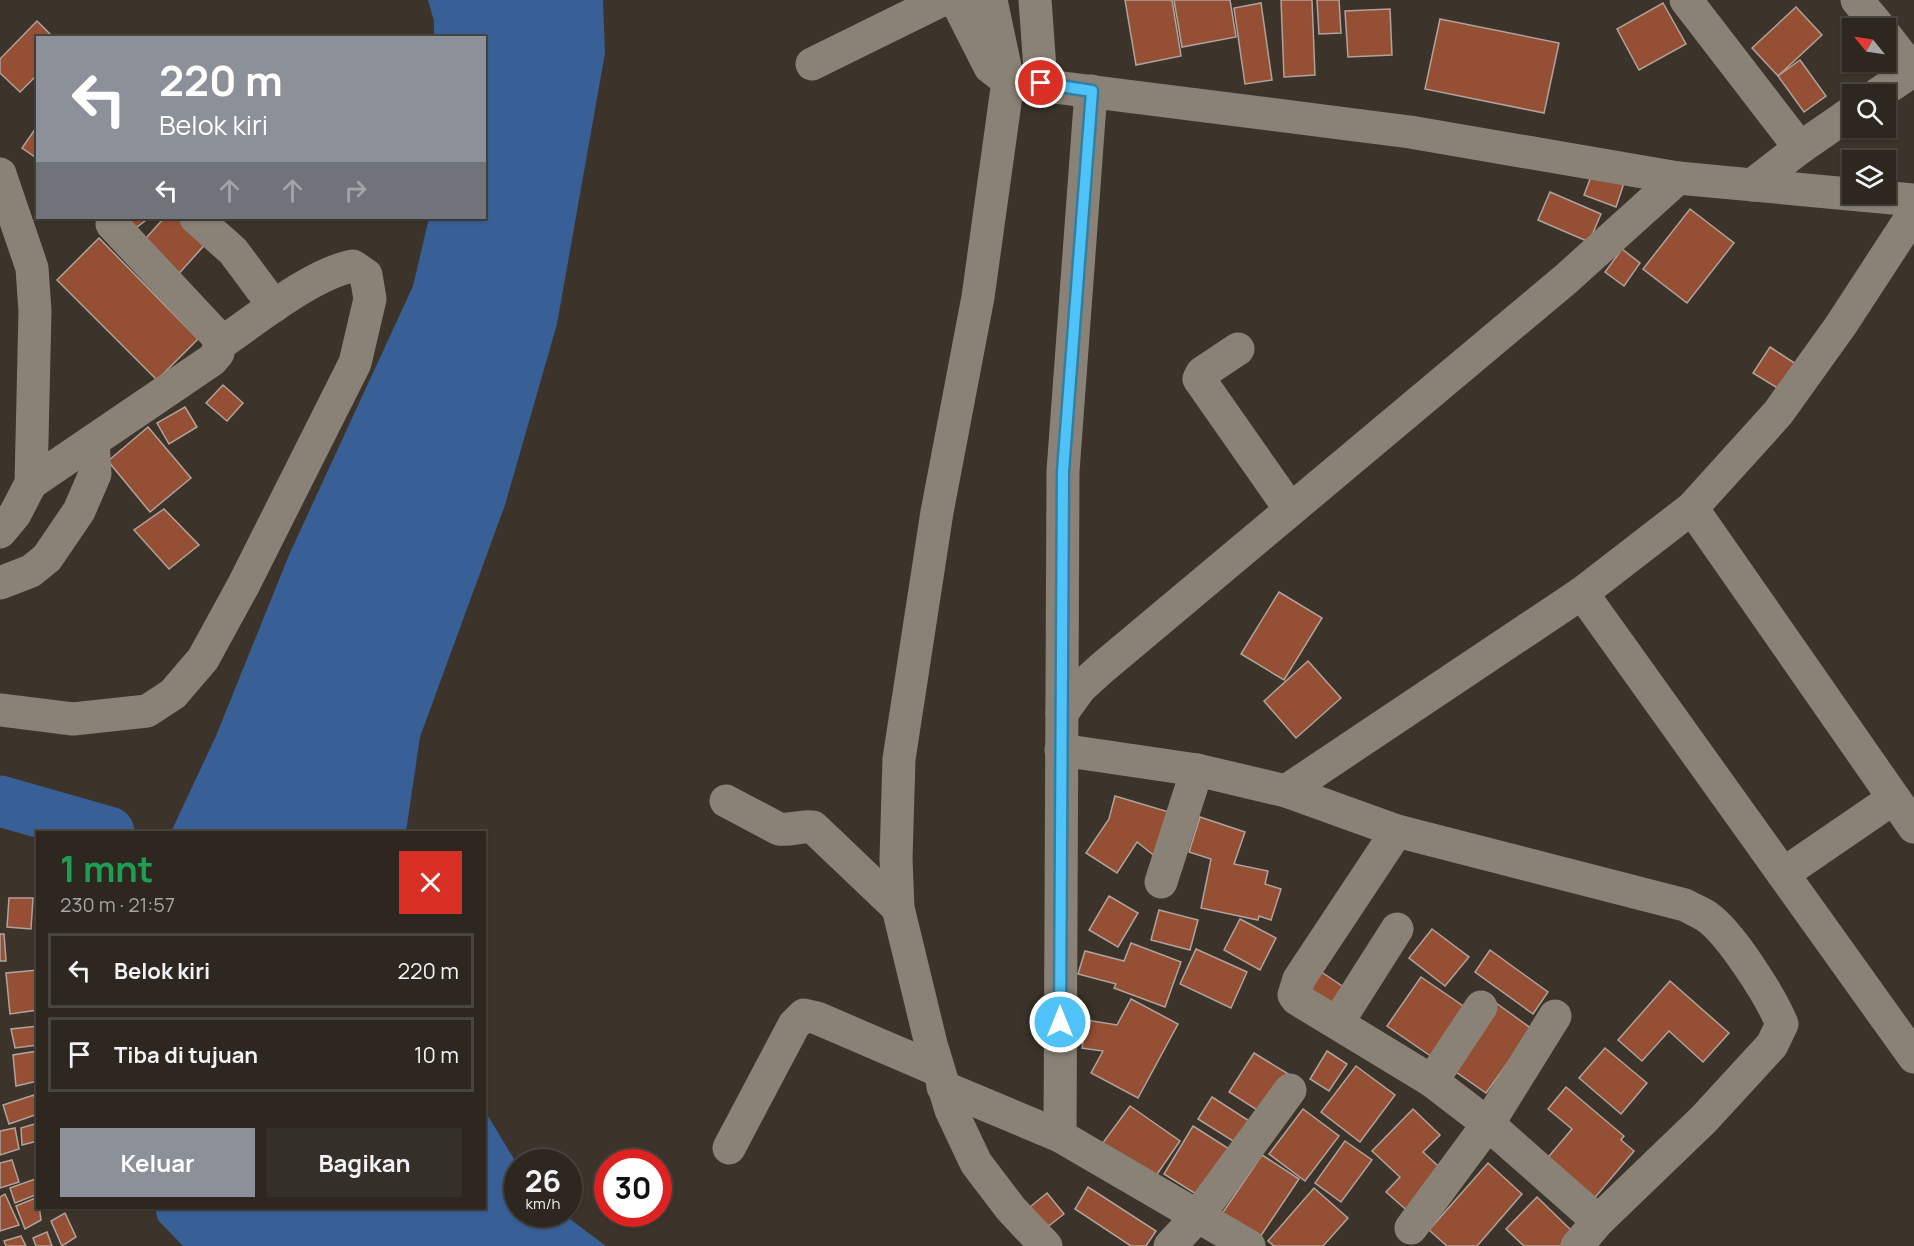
<!DOCTYPE html>
<html lang="id">
<meta charset="utf-8">
<style>
:root{--surface:#2d2720;--page:#352f29;--text:#f1f3f6;--muted:#a7a5a5;--line:#48443e;--accent:#8c9099}
body{margin:0;font-family:Manrope,sans-serif;background:var(--page);color:var(--text);height:100vh;display:flex;flex-direction:column;font-size:22px;white-space:nowrap}
*{box-sizing:border-box;margin:0}
p{font-size:20px;color:var(--muted)}
.icon{flex:none;width:33px;height:33px;fill:none;stroke:currentColor;stroke-width:2;stroke-linecap:round;stroke-linejoin:round}
.map{position:relative;flex:1;overflow:hidden}
.details{position:absolute;left:36px;top:831px;width:450px;height:378px;display:flex;flex-direction:column;background:var(--surface);border-radius:0px;box-shadow:0 2px 4px #0004,0 0 0 2px var(--line)}
.details>*{flex:none}
.top-card{position:absolute;left:36px;top:36px;width:450px;height:183px;border-radius:0px;box-shadow:0 2px 4px #0004,0 0 0 2px var(--line);background:#8c9099;color:#fff;overflow:hidden}
.needle{width:39px;rotate:300deg}
.tools{position:absolute;left:1842px;top:18px;display:grid;gap:12px}
.tools a{display:grid;place-items:center;width:54px;height:54px;border-radius:0px;background:var(--surface);box-shadow:0 2px 4px #0004,0 0 0 2px var(--line);font-size:30px}
.speed{position:absolute;left:504px;top:1149px;display:flex;gap:12px;font-size:30px;font-weight:700;text-align:center}
.speed>*{display:grid;place-content:center;width:78px;height:78px;border-radius:50%;background:var(--surface);box-shadow:0 2px 4px #0004,0 0 0 2px var(--line);line-height:1}
.speed small{font-size:15px;font-weight:400}
.speed .limit{border:9px solid #d22;background:#fff;color:#111}
.pin{position:absolute;display:grid;place-items:center;width:51px;height:51px;color:#fff;margin:-26px;border:3px solid #fff;border-radius:50%;box-shadow:0 2px 6px #0007}
.me{position:absolute;width:66px;margin:-33px;rotate:0deg;stroke-linejoin:round;filter:drop-shadow(0 0 4px #0008)}
.turn{display:flex;align-items:center;gap:21px;height:126px;padding:0 24px;font-size:27px}
.turn .icon{width:78px;height:78px;stroke-width:2.5}
.turn b{display:block;font-size:42px;line-height:51px}
.lanes{display:flex;align-items:center;height:57px;padding:0 24px;background:#0003;justify-content:center;gap:30px;direction:ltr}
.lanes .off{opacity:.35}
.round{display:grid;place-items:center;flex:none;width:63px;height:63px;border-radius:0px;background:var(--page)}
.head{display:flex;align-items:center;justify-content:space-between;height:102px;padding:0 24px}
h1{font-size:36px;font-weight:700;line-height:45px;color:#1e9e55}
.cta{display:flex;gap:12px;margin-top:auto;padding:12px 24px}
.cta a{flex:1;height:69px;border-radius:0px;background:var(--accent);color:#fff;font-size:24px;font-weight:700;line-height:69px;text-align:center}
.cta a+a{background:var(--page);color:var(--text)}
ul{padding:0;list-style:none}
li{display:flex;align-items:center;gap:18px;height:75px;margin:0 12px 9px;padding:0 12px;border:3px solid var(--line);border-radius:0px}
li div{flex:1}
li b{display:block;font-size:22px}
li em{font-style:normal}
.map>svg:first-child{display:block}
</style>
<div class="map">
<svg width="1914" height="1246" viewBox="0 0 1914 1246">
<rect width="100%" height="100%" fill="#3c342a"/>
<g fill="#395f97">
<polygon points="428,0 603,0 605,53 557,324 505,505 420,737 406,832 171,832 216,736 289,555 413,286 429,218 484,218 484,38 434,37 434,21"/>
<polygon points="485,1111 517,1164 518,1214 563,1214 606,1246 183,1246 158,1220 155,1208 484,1208"/>
</g>
<g fill="none" stroke-linecap="round" stroke-linejoin="round">
<polyline stroke="#395f97" stroke-width="51" points="0,801 109,832"/>
</g>
<g fill="#944f34" stroke="#b1a29c" stroke-width="1.5">
<polygon points="1125,0 1172,0 1181,56 1136,65"/>
<polygon points="1174,0 1230,0 1236,37 1182,47"/>
<polygon points="1281,0 1312,0 1315,75 1284,77"/>
<polygon points="1317,0 1339,0 1341,33 1319,34"/>
<polygon points="1261,3 1272,80 1245,84 1234,8"/>
<polygon points="1663,3 1686,44 1639,70 1617,29"/>
<polygon points="1796,7 1822,35 1778,76 1752,48"/>
<polygon points="1390,9 1392,55 1348,57 1345,11"/>
<polygon points="1440,19 1559,43 1544,113 1425,89"/>
<polygon points="37,21 54,38 38,38 38,74 20,92 0,73 0,59"/>
<polygon points="1800,60 1826,96 1804,112 1778,76"/>
<polygon points="38,125 38,159 22,148"/>
<polygon points="1595,166 1626,177 1616,207 1584,195"/>
<polygon points="1550,192 1601,214 1589,242 1538,220"/>
<polygon points="1690,209 1734,243 1687,303 1643,269"/>
<polygon points="117,218 149,218 129,233"/>
<polygon points="164,218 184,218 209,240 175,278 139,246"/>
<polygon points="99,238 198,339 157,380 57,280"/>
<polygon points="1622,249 1640,263 1624,286 1605,272"/>
<polygon points="1770,347 1796,364 1779,389 1753,373"/>
<polygon points="223,385 243,403 227,421 206,403"/>
<polygon points="185,407 197,427 169,444 157,423"/>
<polygon points="148,427 191,478 150,512 108,461"/>
<polygon points="164,509 199,545 169,569 134,530"/>
<polygon points="1279,592 1322,618 1284,680 1241,654"/>
<polygon points="1308,661 1341,698 1296,738 1264,701"/>
<polygon points="1115,796 1172,813 1156,857 1137,842 1117,873 1086,853 1109,819"/>
<polygon points="1200,817 1245,832 1234,864 1268,871 1265,884 1281,889 1271,920 1259,916 1258,920 1201,908 1211,859 1189,852"/>
<polygon points="1109,896 1138,913 1118,947 1089,930"/>
<polygon points="9,898 33,898 31,929 7,927"/>
<polygon points="1159,910 1198,920 1190,950 1151,940"/>
<polygon points="1240,919 1276,938 1260,970 1224,950"/>
<polygon points="1432,929 1469,957 1445,986 1409,958"/>
<polygon points="0,934 4,934 6,961 0,961"/>
<polygon points="1131,943 1181,962 1165,1007 1114,988 1116,984 1078,974 1085,951 1124,961"/>
<polygon points="1196,949 1247,972 1231,1008 1180,984"/>
<polygon points="1490,950 1548,992 1533,1014 1475,972"/>
<polygon points="1317,969 1351,992 1337,1013 1303,991"/>
<polygon points="38,970 38,1010 10,1014 6,973"/>
<polygon points="1421,977 1469,1010 1435,1059 1387,1026"/>
<polygon points="1670,981 1729,1033 1703,1062 1669,1031 1642,1061 1618,1040"/>
<polygon points="1131,999 1178,1024 1138,1098 1091,1073 1103,1051 1082,1048 1087,1020 1117,1025"/>
<polygon points="1492,1000 1532,1029 1486,1093 1446,1065"/>
<polygon points="38,1026 38,1045 15,1048 11,1029"/>
<polygon points="1605,1048 1647,1083 1621,1114 1579,1078"/>
<polygon points="38,1051 38,1081 16,1086 13,1055"/>
<polygon points="1327,1051 1347,1064 1329,1091 1310,1079"/>
<polygon points="1254,1053 1290,1075 1265,1115 1229,1092"/>
<polygon points="1356,1066 1395,1095 1360,1142 1321,1112"/>
<polygon points="1566,1087 1624,1136 1621,1140 1634,1151 1592,1201 1545,1161 1572,1129 1548,1109"/>
<polygon points="34,1095 38,1114 9,1124 3,1105"/>
<polygon points="1212,1097 1254,1124 1241,1146 1198,1119"/>
<polygon points="1130,1106 1180,1141 1153,1180 1102,1144"/>
<polygon points="1303,1109 1339,1136 1305,1181 1269,1154"/>
<polygon points="1413,1109 1440,1135 1423,1152 1447,1174 1411,1214 1386,1192 1400,1177 1372,1151"/>
<polygon points="38,1123 38,1141 22,1145 21,1128"/>
<polygon points="1193,1126 1234,1152 1204,1199 1164,1174"/>
<polygon points="15,1128 19,1149 0,1155 0,1131"/>
<polygon points="1345,1141 1372,1160 1341,1202 1315,1183"/>
<polygon points="1262,1155 1299,1179 1254,1246 1217,1221"/>
<polygon points="12,1160 19,1182 0,1188 0,1163"/>
<polygon points="1488,1163 1522,1194 1477,1246 1447,1246 1429,1230"/>
<polygon points="38,1178 38,1194 15,1203 10,1188"/>
<polygon points="1088,1187 1156,1231 1146,1246 1131,1246 1075,1209"/>
<polygon points="1314,1188 1348,1218 1323,1246 1274,1246 1268,1241"/>
<polygon points="1047,1193 1064,1214 1046,1228 1030,1207"/>
<polygon points="5,1194 19,1225 0,1231 0,1197"/>
<polygon points="38,1197 41,1220 25,1229 16,1206"/>
<polygon points="1537,1197 1575,1234 1563,1246 1524,1246 1506,1229"/>
<polygon points="65,1213 76,1237 62,1246 51,1221"/>
<polygon points="47,1232 52,1246 36,1246 33,1238"/>
<polygon points="21,1236 26,1246 6,1246 4,1241"/>
</g>
<g fill="none" stroke-linecap="round" stroke-linejoin="round">
<g stroke="#8b8277" stroke-width="33">
<polyline points="956,0 990,67 1008,81 1410,132 1678,178 1914,200"/>
<polyline points="991,0 1008,81 978,297 937,512 899,759 896,859 898,908 931,1044 951,1110 976,1163 1011,1209 1046,1246"/>
<polyline points="1035,0 1041,83"/>
<polyline points="1686,0 1800,148"/>
<polyline points="1857,0 1880,28"/>
<polyline points="1886,36 1913,71"/>
<polyline points="812,64 942,0"/>
<polyline points="1091,91 1063,471 1060,1136 1249,1246"/>
<polyline points="1878,94 1914,70"/>
<polyline points="0,174 32,268 35,311 31,483 15,514 0,532"/>
<polyline points="1752,185 1800,148 1852,112"/>
<polyline points="196,218 233,251 274,306"/>
<polyline points="112,224 216,335 220,344"/>
<polyline points="1238,349 1202,373 1199,379 1290,509"/>
<polyline points="1692,508 1914,827"/>
<polyline points="0,583 31,571 47,558 79,511 95,474 93,441"/>
<polyline points="1582,593 1914,1057"/>
<path d="M0,710l73,9 74,-8 26,-17 30,-35 40,-73 112,-223 15,-64 -4,-24 -13,-9c-40,7 -98,54 -133,78l-2,9 -6,7 -181,123"/>
<polyline points="1062,713 1080,688 1102,668 1566,279 1678,178"/>
<path d="M1061,750l136,20 89,21 111,40 288,74c7,4 15,7 21,11 24,16 65,81 76,108l-10,21 -68,74 -106,102 -21,25"/>
<polyline points="1286,791 1582,593 1692,508 1778,413 1841,325 1914,213"/>
<path d="M726,801l53,28c12,2 22,-4 34,-2l85,81"/>
<polyline points="1397,831 1299,979 1294,995 1297,999 1432,1081 1488,1124 1598,1221"/>
<polyline points="1783,874 1894,798"/>
<polyline points="1161,882 1197,770"/>
<polyline points="1338,1022 1397,929"/>
<polyline points="1432,1081 1481,1007"/>
<polyline points="943,1087 1060,1136"/>
<polyline points="729,1148 794,1025 804,1015 817,1018 938,1070"/>
<polyline points="1411,1228 1488,1124 1555,1016"/>
<polyline points="1170,1246 1197,1217 1290,1090"/>
</g>
</g>
<g fill="none" stroke-linecap="round" stroke-linejoin="round">
<g stroke="#337fa1" stroke-width="15">
<polyline id="route" points="1041,83 1092,91 1063,471 1060,1022"/>
</g>
<use href="#route" stroke="#4fc3f7" stroke-width="10"/>
</g>
</svg>
<div class="tools">
<a><svg class="needle" viewBox="-14 -14 28 28"><path d="M0-13l5 13h-10z" fill="#e53935"/><path d="M0 13l5-13h-10z" fill="#a7a5a5"/></svg></a>
<a><svg class="icon" aria-label="search" viewBox="0 0 24 24"><circle cx="10" cy="10" r="6"/><path d="M15 15l6 6"/></svg></a>
<a><svg class="icon" aria-label="layers" viewBox="0 0 24 24"><path d="M12 4l9 5-9 5-9-5zM3 14l9 5 9-5"/></svg></a>
</div>
<div class="speed"><div>26<small>km/h</small></div><div class="limit">30</div></div>
<div class="pin" style="left:1041px;top:83px;background:#d93025"><svg class="icon" aria-label="arrive" viewBox="0 0 24 24"><path d="M6 21V4h12l-3 4 3 4H6"/></svg></div>
<svg class="me" style="left:1060px;top:1022px" viewBox="-20 -20 40 40"><circle r="17" fill="#4fc3f7" stroke="#fff" stroke-width="3"/><path d="M0-11L8 9 0 5-8 9z" fill="#fff"/></svg>
<div class="top-card">
<div class="turn"><svg class="icon" aria-label="left" viewBox="0 0 24 24"><path d="M17 20v-9H6M10 6l-5 5 5 5"/></svg><div><b>220 m</b>Belok kiri</div></div>
<div class="lanes"><svg class="icon" aria-label="left" viewBox="0 0 24 24"><path d="M17 20v-9H6M10 6l-5 5 5 5"/></svg><svg class="icon off" aria-label="ahead" viewBox="0 0 24 24"><path d="M12 20V5M6 11l6-6 6 6"/></svg><svg class="icon off" aria-label="ahead" viewBox="0 0 24 24"><path d="M12 20V5M6 11l6-6 6 6"/></svg><svg class="icon off" aria-label="right" viewBox="0 0 24 24"><path d="M7 20v-9h11M14 6l5 5-5 5"/></svg></div>
</div>
<section class="details">
<div class="head"><div><h1>1 mnt</h1><p>230 m · 21:57</p></div><a class="round" style="background:#d93025;color:#fff"><svg class="icon" aria-label="close" viewBox="0 0 24 24"><path d="M6 6l12 12M18 6L6 18"/></svg></a></div>
<ul>
<li><svg class="icon" aria-label="left" viewBox="0 0 24 24"><path d="M17 20v-9H6M10 6l-5 5 5 5"/></svg><div><b>Belok kiri</b></div><em>220 m</em></li>
<li><svg class="icon" aria-label="arrive" viewBox="0 0 24 24"><path d="M6 21V4h12l-3 4 3 4H6"/></svg><div><b>Tiba di tujuan</b></div><em>10 m</em></li>
</ul>
<div class="cta"><a>Keluar</a><a>Bagikan</a></div>
</section>
</div>
